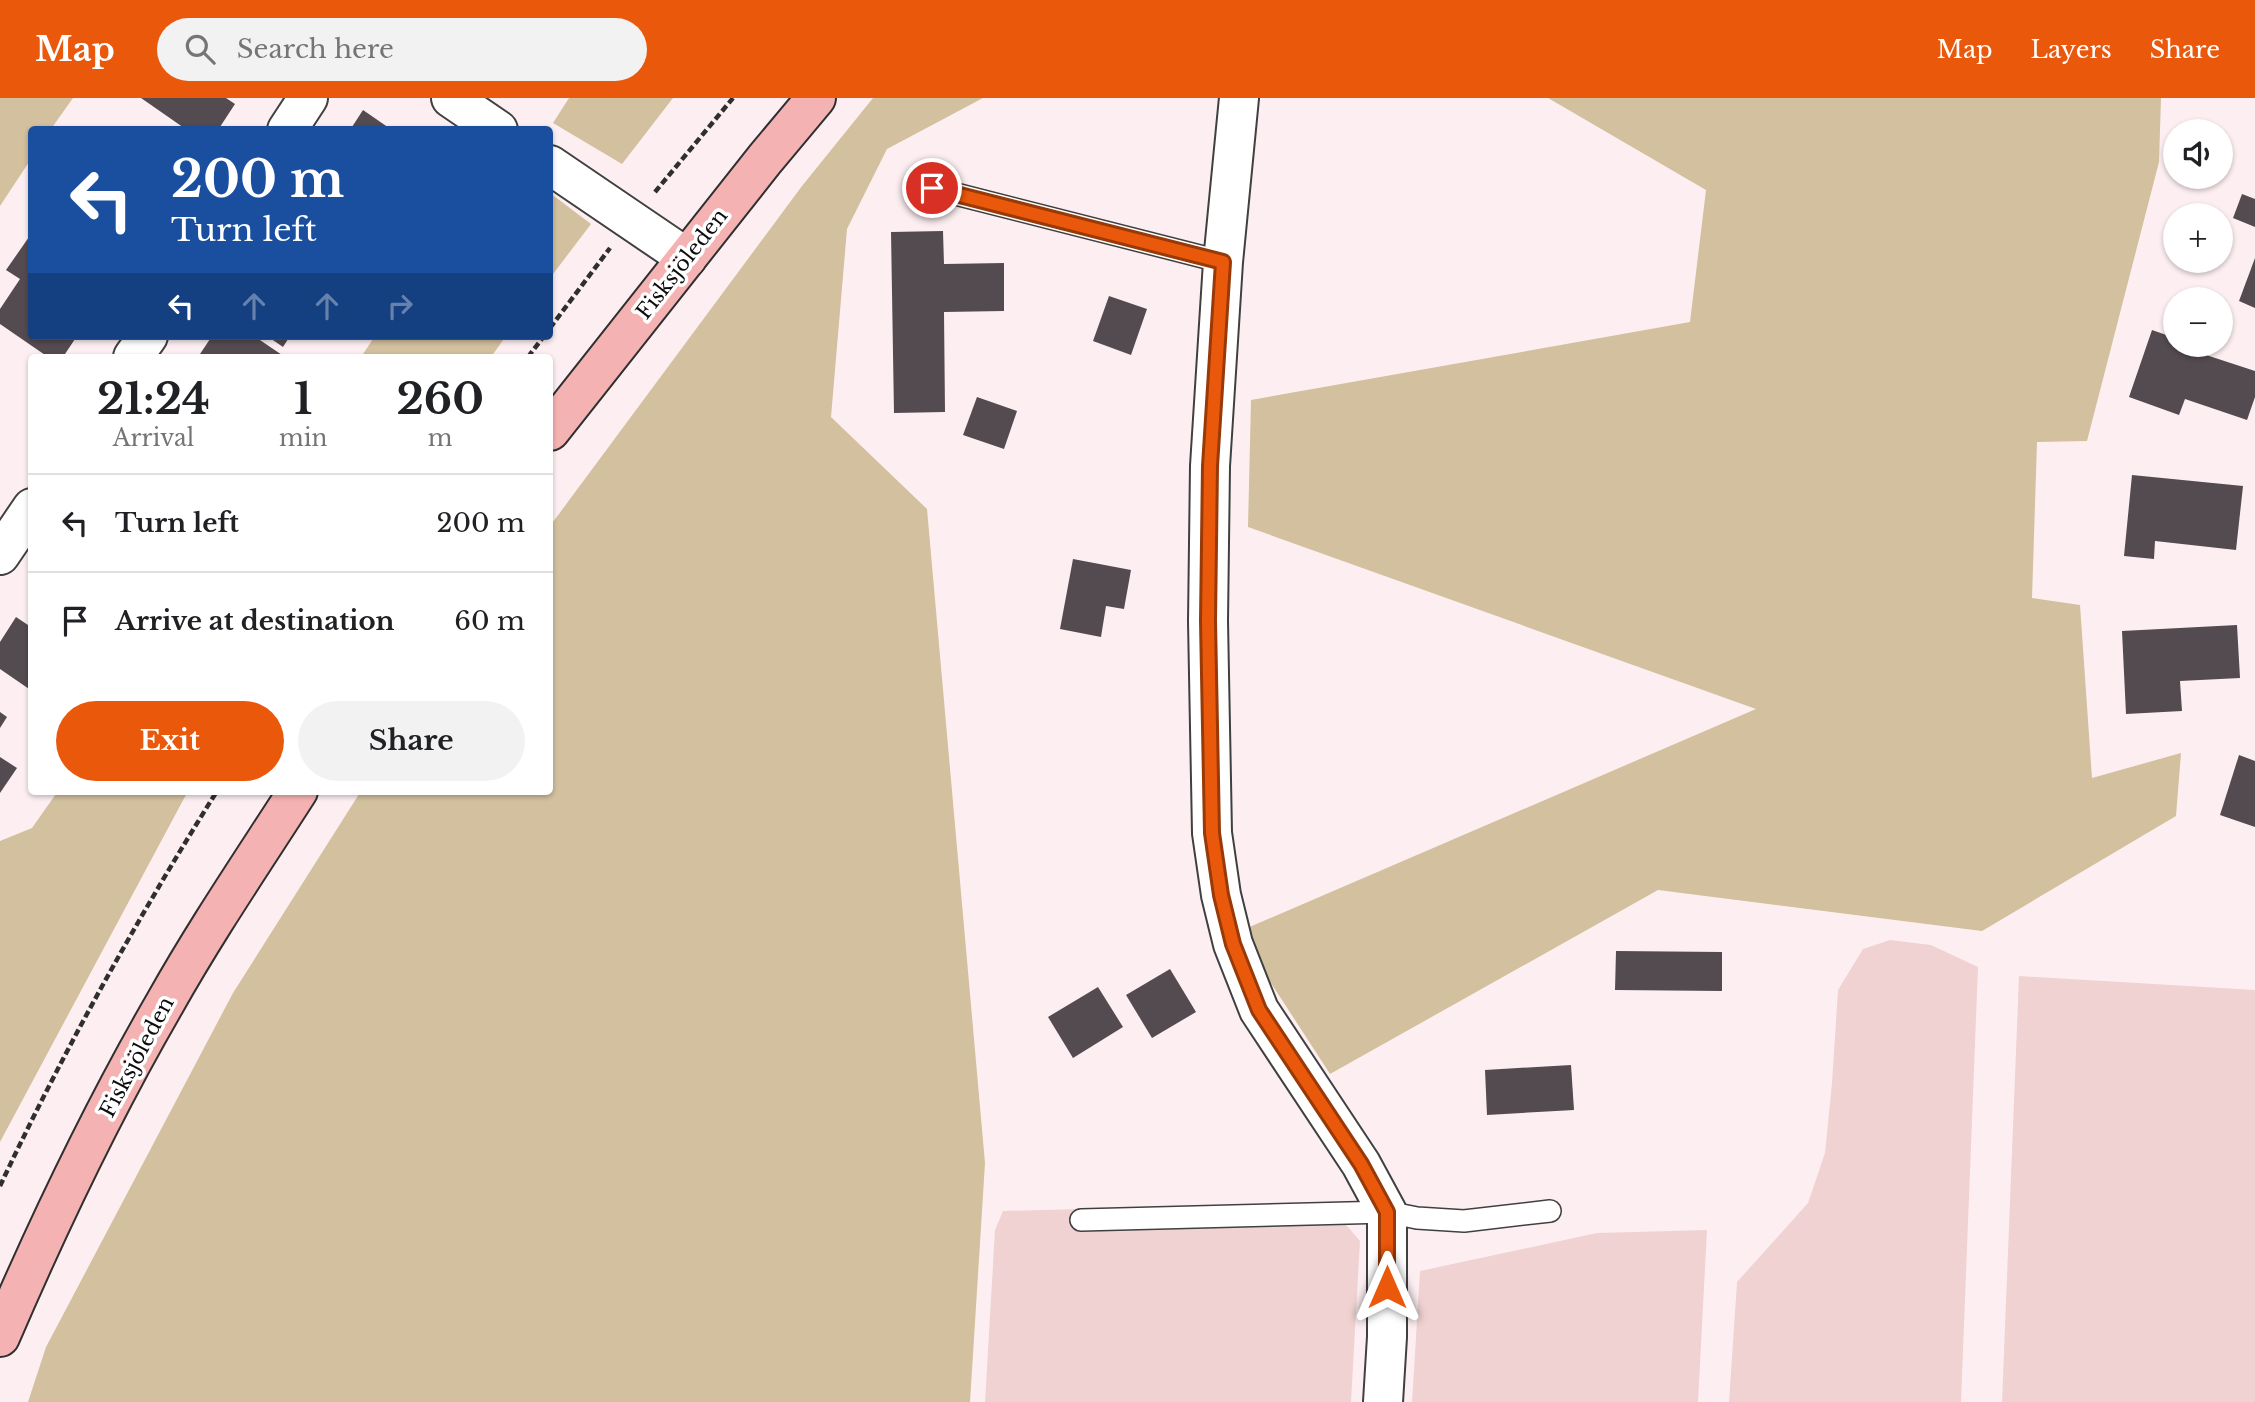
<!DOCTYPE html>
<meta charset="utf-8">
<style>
:root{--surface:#fff;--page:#f2f2f2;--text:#202124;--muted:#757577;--line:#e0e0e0;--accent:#ea580c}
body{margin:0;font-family:"Libre Baskerville",serif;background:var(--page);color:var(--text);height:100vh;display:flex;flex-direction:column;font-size:26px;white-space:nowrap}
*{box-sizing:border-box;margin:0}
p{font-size:23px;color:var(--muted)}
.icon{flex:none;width:38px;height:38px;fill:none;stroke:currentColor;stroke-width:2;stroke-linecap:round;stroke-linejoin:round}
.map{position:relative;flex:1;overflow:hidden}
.drawer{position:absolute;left:28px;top:256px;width:525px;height:441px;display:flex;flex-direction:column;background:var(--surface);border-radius:7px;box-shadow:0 2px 5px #0004}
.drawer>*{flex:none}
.top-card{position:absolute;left:28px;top:28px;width:525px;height:214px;border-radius:7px;box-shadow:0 2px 5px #0004;background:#1a4fa0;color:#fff;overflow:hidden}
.tools{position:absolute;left:2163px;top:21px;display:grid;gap:14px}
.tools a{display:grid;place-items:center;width:70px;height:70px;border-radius:50%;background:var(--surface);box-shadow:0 2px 5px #0004;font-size:35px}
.pin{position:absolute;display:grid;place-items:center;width:60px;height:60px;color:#fff;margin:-30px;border:4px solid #fff;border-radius:50%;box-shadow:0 2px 7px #0007}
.me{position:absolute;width:77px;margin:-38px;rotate:0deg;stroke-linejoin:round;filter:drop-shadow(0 0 5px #0008)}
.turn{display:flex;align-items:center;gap:24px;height:147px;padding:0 28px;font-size:32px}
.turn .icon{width:91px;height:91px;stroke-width:2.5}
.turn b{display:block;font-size:49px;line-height:60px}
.lanes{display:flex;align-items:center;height:66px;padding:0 28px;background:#0003;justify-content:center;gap:35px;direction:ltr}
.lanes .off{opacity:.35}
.eta{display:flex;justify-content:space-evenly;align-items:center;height:119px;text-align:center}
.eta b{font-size:42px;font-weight:700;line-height:49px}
.button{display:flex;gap:14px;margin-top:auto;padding:14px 28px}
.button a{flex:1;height:80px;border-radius:42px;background:var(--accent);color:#fff;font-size:28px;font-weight:700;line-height:80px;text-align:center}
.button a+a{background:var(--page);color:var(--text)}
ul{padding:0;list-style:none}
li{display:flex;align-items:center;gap:21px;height:98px;padding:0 28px;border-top:2px solid var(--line)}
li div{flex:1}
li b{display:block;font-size:26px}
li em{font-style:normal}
header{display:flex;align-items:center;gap:42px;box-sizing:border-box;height:98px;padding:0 35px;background:var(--accent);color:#fff}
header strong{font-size:33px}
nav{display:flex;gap:38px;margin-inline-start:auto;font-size:24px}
.search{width:490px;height:63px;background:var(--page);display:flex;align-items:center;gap:18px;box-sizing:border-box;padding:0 24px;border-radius:38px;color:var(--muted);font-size:26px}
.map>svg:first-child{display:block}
</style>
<header>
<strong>Map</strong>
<div class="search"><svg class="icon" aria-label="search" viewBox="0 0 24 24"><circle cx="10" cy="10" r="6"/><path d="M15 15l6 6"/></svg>Search here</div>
<nav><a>Map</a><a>Layers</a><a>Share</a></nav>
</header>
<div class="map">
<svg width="2255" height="1304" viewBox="0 0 2255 1304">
<rect width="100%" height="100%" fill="#fdeff1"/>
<g fill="#f0d2d2">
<polygon points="1890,842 1931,847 1978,869 1961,1304 1729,1304 1737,1184 1808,1105 1825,1055 1832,985 1838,892 1863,851"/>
<polygon points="2019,878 2255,892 2255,1304 2002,1304"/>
<polygon points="1300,1105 1340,1120 1360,1143 1351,1304 985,1304 995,1132 1003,1113"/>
<polygon points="1707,1132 1698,1304 1412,1304 1420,1173 1597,1135"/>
</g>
<g fill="#d2c09e">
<polygon points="0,0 73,0 51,31 32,32 31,61 0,108"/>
<polygon points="569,0 673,0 622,66 553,25"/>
<polygon points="873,0 983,0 887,51 847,131 831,319 927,411 985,1065 970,1304 28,1304 46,1249 233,895 361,693 550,693 550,428 802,88"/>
<polygon points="1548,0 2161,0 2159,64 2087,343 2037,344 2032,500 2080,507 2092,680 2181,655 2176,718 1982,833 1658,792 1330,976 1238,834 1756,611 1248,429 1251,302 1690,224 1706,92"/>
<polygon points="550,95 591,126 550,180"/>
<polygon points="375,238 506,238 491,259 361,259"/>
<polygon points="58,693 188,693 0,1044 0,743 32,730"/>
</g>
<g fill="#544b50">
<polygon points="141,0 226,0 235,6 218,32 187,32"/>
<polygon points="363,12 392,32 350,32"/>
<polygon points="2242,96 2255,101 2255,129 2233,120"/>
<polygon points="943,133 944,166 1004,165 1004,213 944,214 945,314 894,315 891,134"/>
<polygon points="29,139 32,141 32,238 77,238 63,259 48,259 0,226 0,211 20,181 6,172"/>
<polygon points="2255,160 2255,210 2239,203"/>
<polygon points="1109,198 1147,211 1131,257 1093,243"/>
<polygon points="2152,232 2175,240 2175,247 2195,247 2202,249 2200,255 2255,273 2255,299 2247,322 2185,301 2179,317 2129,299"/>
<polygon points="212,238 254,238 285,259 198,259"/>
<polygon points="267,238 290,238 283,249"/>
<polygon points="977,299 1017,313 1004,351 963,337"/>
<polygon points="2132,377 2243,388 2236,452 2155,443 2154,461 2124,458"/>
<polygon points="1073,461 1131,472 1124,511 1106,508 1101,539 1060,531"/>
<polygon points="16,519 28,527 32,521 32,593 0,571 0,544"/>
<polygon points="2237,527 2240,580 2180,583 2182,613 2126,616 2122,533"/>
<polygon points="0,614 7,619 0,630"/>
<polygon points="2239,657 2255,663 2255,729 2220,717"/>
<polygon points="0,659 17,670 0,695"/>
<polygon points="1616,853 1722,854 1722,893 1615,892"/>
<polygon points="1170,871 1196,914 1152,940 1126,897"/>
<polygon points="1098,889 1123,929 1073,960 1048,919"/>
<polygon points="1571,967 1574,1012 1487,1017 1485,972"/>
</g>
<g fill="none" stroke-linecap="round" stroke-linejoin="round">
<g stroke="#404040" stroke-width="24">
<g id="lane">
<polyline points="932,90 1223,164"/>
<polyline points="1081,1122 1387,1114 1417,1120 1464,1123 1550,1113"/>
</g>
</g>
<g stroke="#404040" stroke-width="42">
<g id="street">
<polyline points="451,0 498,32"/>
<polyline points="1239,0 1223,164 1210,368 1208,523 1212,735 1221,797 1233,846 1259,912 1361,1066 1387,1114 1387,1239 1383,1304"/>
<polyline points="287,32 308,0"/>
<polyline points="550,67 687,160"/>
<polyline points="133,259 148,238"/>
<polyline points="0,457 32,410"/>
</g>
</g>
<g stroke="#2f2f2f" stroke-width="42">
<g id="secondary">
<polyline points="550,333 765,61 816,0"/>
<path d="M0,1239c49,-114 103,-227 165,-334 41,-73 88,-142 133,-212"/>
</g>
</g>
<g stroke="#2f2f2f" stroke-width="4.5" stroke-dasharray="7 3.5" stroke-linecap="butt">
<polyline points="655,94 733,0"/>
<polyline points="550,230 610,150"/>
<polyline points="528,259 544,238"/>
<path d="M0,1088c64,-136 137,-267 217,-395"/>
</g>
<use href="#lane" stroke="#fff" stroke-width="21"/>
<use href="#street" stroke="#fff" stroke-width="38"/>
<use href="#secondary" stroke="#f5b2b3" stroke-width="38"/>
</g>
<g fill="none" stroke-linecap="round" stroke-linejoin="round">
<g stroke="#983908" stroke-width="18">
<polyline id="route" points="932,90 1223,164 1210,368 1208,523 1212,735 1221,797 1233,846 1259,912 1361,1066 1387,1114 1387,1189"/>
</g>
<use href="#route" stroke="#ea580c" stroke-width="12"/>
</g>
<g text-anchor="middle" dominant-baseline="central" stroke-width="7" stroke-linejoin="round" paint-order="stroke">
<g font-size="21" fill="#0d0d0d" stroke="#fff">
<text transform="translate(682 166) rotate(-52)">Fisksjöleden</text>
<text transform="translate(137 959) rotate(-62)">Fisksjöleden</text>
</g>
</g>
</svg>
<div class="tools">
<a><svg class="icon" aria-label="sound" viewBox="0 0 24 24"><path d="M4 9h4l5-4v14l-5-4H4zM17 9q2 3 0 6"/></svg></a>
<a>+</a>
<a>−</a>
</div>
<div class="pin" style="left:932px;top:90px;background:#d93025"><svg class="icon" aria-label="arrive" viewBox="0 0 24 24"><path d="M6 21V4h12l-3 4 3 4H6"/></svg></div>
<svg class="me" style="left:1387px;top:1189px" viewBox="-20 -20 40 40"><path d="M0-17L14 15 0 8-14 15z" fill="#ea580c" stroke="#fff" stroke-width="4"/></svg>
<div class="top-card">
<div class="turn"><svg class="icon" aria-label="left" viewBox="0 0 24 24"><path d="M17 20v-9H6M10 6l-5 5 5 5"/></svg><div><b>200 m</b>Turn left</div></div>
<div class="lanes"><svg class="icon" aria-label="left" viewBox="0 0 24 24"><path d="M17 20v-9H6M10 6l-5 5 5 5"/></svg><svg class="icon off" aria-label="ahead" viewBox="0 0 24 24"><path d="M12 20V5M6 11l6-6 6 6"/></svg><svg class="icon off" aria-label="ahead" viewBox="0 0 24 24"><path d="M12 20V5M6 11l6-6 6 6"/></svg><svg class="icon off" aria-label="right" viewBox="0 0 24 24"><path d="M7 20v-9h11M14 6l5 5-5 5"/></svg></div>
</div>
<section class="drawer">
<div class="eta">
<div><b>21:24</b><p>Arrival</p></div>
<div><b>1</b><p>min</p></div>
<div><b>260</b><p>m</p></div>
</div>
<ul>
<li><svg class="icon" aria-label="left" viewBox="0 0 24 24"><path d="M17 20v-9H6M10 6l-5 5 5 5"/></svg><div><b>Turn left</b></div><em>200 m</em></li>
<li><svg class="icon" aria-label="arrive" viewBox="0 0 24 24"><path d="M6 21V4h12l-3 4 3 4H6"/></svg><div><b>Arrive at destination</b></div><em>60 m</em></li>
</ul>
<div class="button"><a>Exit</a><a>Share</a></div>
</section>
</div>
